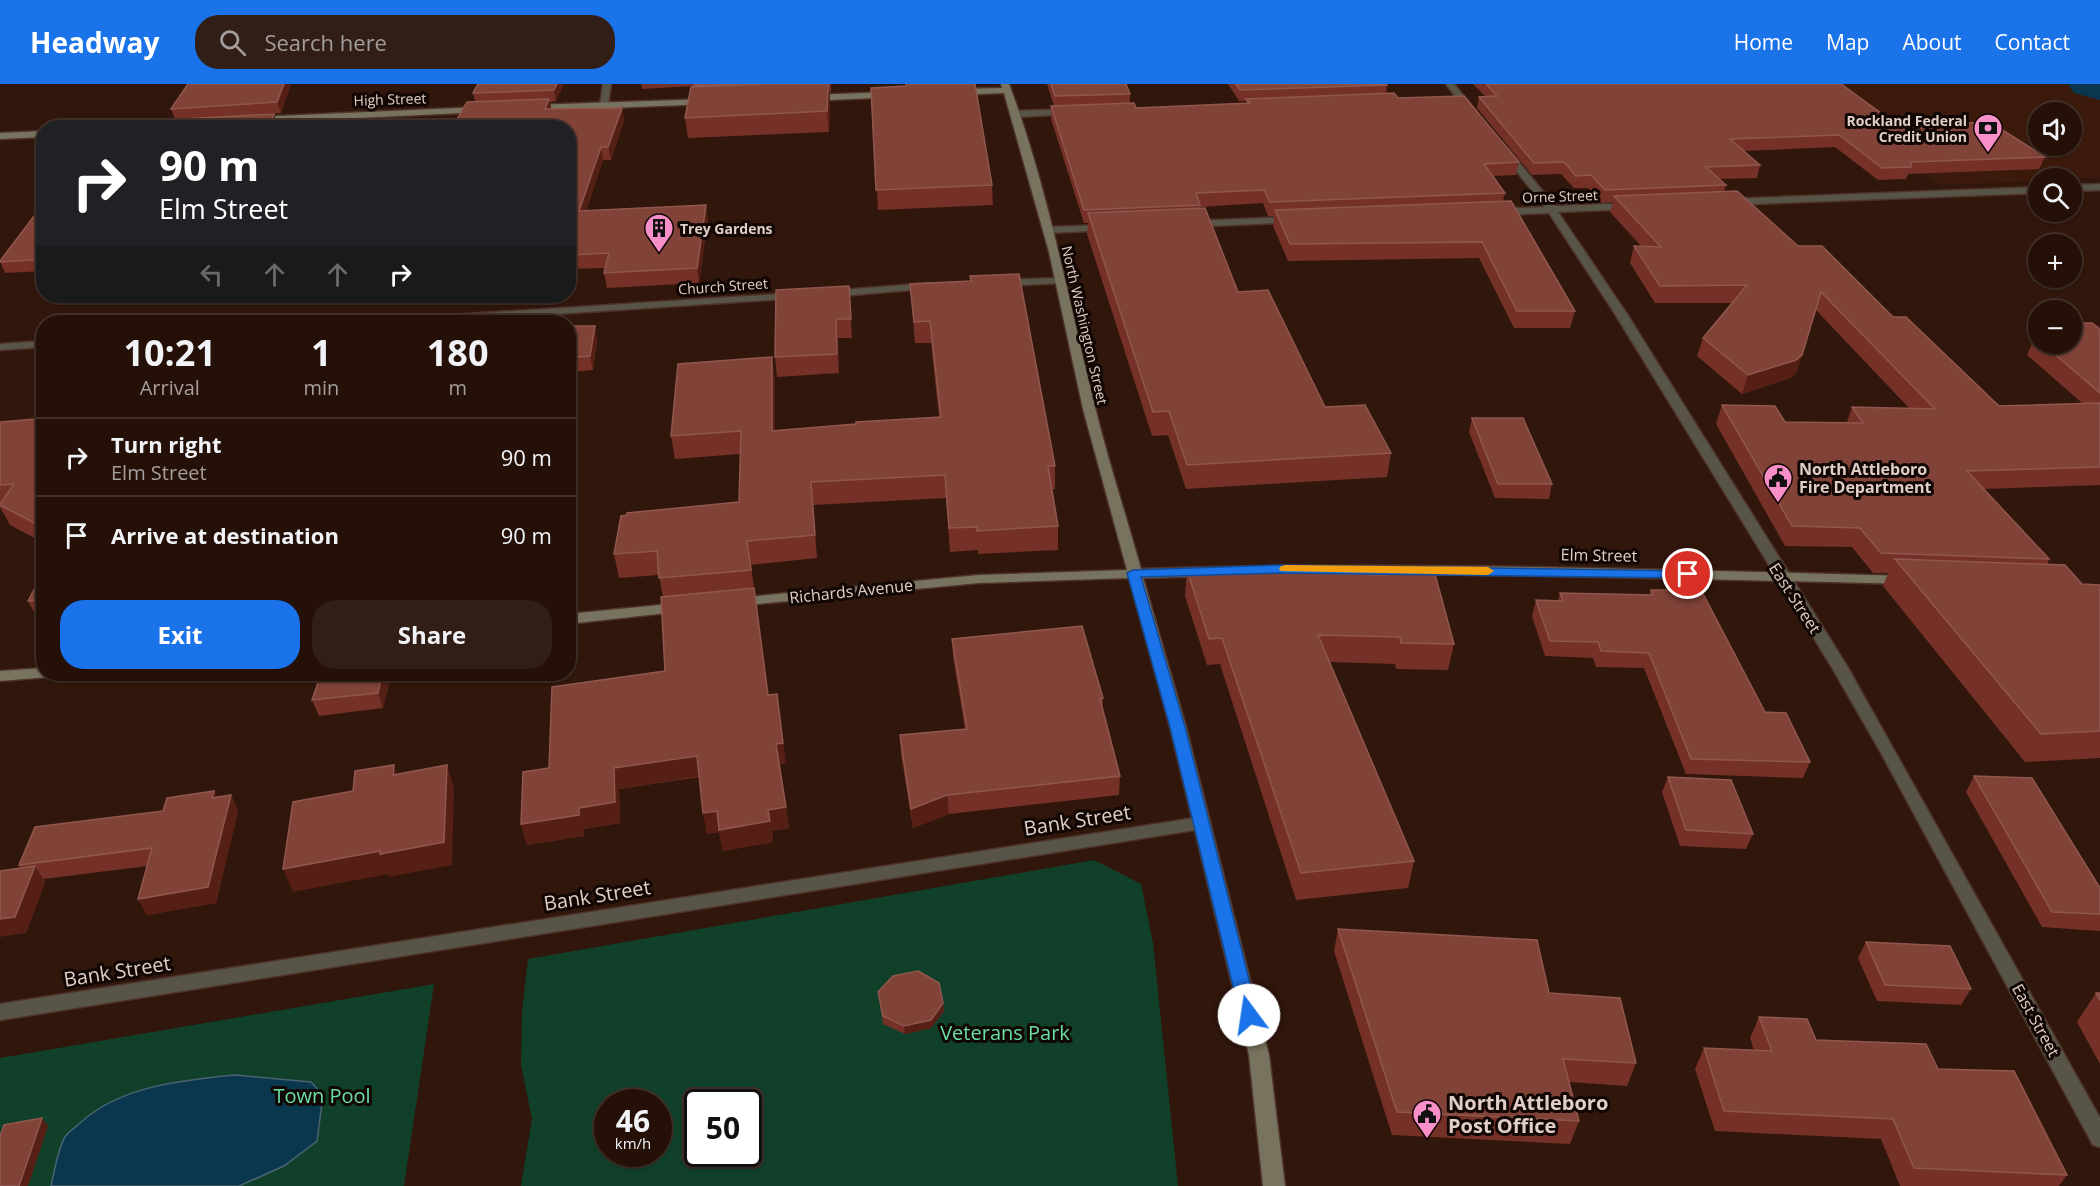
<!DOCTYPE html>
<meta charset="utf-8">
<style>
:root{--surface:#251008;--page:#311e16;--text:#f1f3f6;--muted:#a39d9c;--line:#423029;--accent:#1a73e8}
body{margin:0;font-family:"Open Sans",sans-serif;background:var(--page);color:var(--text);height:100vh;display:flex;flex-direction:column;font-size:22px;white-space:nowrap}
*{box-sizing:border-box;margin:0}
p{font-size:20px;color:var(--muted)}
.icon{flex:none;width:33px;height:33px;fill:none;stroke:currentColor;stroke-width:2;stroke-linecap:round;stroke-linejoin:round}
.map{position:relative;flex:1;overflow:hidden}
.side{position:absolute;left:36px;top:231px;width:540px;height:366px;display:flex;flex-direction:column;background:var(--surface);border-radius:24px;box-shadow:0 2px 4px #0004,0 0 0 2px var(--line)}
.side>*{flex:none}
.hud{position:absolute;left:36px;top:36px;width:540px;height:183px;border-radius:24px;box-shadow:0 2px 4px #0004,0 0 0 2px var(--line);background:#202124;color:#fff;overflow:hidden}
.fabs{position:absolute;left:2028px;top:18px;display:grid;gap:12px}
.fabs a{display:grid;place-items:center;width:54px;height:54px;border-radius:50%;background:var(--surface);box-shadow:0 2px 4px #0004,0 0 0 2px var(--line);font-size:30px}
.speed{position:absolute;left:594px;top:1005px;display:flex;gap:12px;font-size:30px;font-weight:700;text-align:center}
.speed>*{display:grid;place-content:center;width:78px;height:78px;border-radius:50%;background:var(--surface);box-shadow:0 2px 4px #0004,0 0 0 2px var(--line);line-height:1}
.speed small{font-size:15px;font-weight:400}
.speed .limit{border:3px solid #111;border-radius:9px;background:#fff;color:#111}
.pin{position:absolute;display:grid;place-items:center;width:51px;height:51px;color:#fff;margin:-26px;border:3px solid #fff;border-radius:50%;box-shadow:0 2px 6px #0007}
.me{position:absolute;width:66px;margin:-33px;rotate:346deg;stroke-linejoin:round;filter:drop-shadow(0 0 4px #0008)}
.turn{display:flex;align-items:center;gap:21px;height:126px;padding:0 24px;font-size:27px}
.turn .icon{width:78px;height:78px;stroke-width:2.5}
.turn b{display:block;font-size:42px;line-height:51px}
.lanes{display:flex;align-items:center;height:57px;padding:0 24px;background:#0003;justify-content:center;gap:30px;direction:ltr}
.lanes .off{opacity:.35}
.eta{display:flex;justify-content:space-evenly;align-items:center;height:102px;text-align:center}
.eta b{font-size:36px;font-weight:700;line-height:42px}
.primary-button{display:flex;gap:12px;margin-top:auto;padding:12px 24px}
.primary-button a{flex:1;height:69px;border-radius:24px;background:var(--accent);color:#fff;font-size:24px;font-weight:700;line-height:69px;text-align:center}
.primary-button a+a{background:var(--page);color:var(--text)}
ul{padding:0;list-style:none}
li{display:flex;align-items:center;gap:18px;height:78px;padding:0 24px;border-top:2px solid var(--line)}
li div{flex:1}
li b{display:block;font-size:22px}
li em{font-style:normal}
header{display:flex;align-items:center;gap:36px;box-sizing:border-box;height:84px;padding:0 30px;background:var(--accent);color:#fff}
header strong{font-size:28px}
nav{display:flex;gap:33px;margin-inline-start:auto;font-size:21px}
.search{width:420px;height:54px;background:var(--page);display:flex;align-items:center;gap:15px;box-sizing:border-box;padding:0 21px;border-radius:24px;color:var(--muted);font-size:22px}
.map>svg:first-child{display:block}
</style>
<header>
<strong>Headway</strong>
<div class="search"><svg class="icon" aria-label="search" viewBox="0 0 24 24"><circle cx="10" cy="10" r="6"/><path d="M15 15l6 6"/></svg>Search here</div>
<nav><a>Home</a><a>Map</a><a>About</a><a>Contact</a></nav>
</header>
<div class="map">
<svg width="2100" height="1102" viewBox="0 0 2100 1102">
<rect width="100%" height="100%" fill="#31160b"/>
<path fill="#3b1a0c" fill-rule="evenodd" d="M1641,0h434l25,7v87h-62v3l-97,4 -81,-58zM2038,28h34v34h-34z"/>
<g fill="#10402a" fill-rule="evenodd">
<path d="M1094,776l47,24 12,59 25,243h-657l11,-67 -11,-54 1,-54 6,-52zM608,1018h50v52h-50zM698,1018h50v52h-50z"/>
<polygon points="434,900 404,1102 0,1102 0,974"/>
</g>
<path fill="#0a364e" stroke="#4a6372" stroke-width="1.5" d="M235,991l76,7 12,13 -6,46 -33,25 -45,20h-188c3,-13 7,-38 14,-49 3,-5 10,-9 14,-13 40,-38 103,-44 156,-49z"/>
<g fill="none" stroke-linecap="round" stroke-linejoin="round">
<polygon fill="#0a364e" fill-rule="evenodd" points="2068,0 2100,0 2100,16 2074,9"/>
<g stroke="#4d3329" stroke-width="3">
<g id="street">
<polygon points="603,0 611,0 608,21 604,24 600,21"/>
<polygon points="1446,0 1454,0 1475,26 1475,30 1469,30"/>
<polygon points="1070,25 1073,26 1073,30 1016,33 1012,30 1016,27"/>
<polygon points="1505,64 1508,65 1555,122 1632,119 1637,122 1632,125 1558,128 1627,230 1847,582 2100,1034 2100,1063 2093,1061 1880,667 1831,582 1615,230 1549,129 1497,131 1492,128 1497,125 1545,123 1500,67"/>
<polygon points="2100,100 2100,106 2072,107 2072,101"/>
<polygon points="2038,103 2038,109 1728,121 1723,118 1728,115"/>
<polygon points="1293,133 1297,134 1297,138 1191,143 1186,140 1191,137"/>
<polygon points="1108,141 1112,142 1112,146 1048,149 1043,146 1048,143"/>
<polygon points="1060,194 1065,197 1064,199 1002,202 997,199 1002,196"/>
<polygon points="930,199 935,202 934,204 829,213 824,210 829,207"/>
<polygon points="796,209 801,212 800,214 434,238 383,238 389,235"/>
<polygon points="44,257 44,263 0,266 0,260"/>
<polygon points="1201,733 1207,735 1210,739 1207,743 1201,745 0,936 0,920"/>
</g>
</g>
<g stroke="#4d3329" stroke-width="3">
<g id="secondary">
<path d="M1001,0h8c39,104 59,215 86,323 13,54 31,108 46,162 255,-8 509,0 764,7l7,4 -7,4c-254,-6 -508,-15 -762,-6l43,149 83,328 16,131h-22l-14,-131 -79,-328 -41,-149 -150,5 -242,23 -7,-4 7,-4 242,-23 148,-5 -44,-161 -34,-157 -45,-159 -47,2 -4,-3 4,-3 45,-1z"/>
<polygon points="891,8 894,9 894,13 810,17 806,14 810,11"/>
<polygon points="708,15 712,18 711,20 531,27 527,24 531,21"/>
<polygon points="480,23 483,24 483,28 255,39 251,36 255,33"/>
<polygon points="180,38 184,41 183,43 131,44"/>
<polygon points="44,47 44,53 0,55 0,49"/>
<polygon points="680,519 687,524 685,527 568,540 568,530"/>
<polygon points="44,584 44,590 51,590 49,593 0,597 0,587"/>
</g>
</g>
<use href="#street" fill="#585447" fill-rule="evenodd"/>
<use href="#secondary" fill="#78735e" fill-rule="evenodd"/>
</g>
<g fill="#753127">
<polygon points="188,0 291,0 281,29 261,30 274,30 277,40 276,44 159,44 175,35 171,25"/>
<polygon points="478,0 564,0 556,17 550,18 551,25 622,24 624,37 611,76 603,76 586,127 708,135 699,199 607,204 604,189 605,184 568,185 568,44 475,17 473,9"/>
<polygon points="641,0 831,0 831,8 829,8 830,18 829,48 688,54 685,34 694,2 642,5"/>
<polygon points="1047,0 1126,0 1130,10 1130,19 1136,24 1246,20 1246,17 1239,17 1228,0 1386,0 1387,1 1386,10 1398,14 1519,78 1516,91 1493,92 1505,109 1503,117 1575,227 1570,244 1514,244 1479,174 1288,177 1273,142 1274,132 1268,132 1263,119 1200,123 1200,124 1238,208 1325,323 1391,369 1387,393 1186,405 1168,351 1152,352 1087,150 1088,139 1084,139 1051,35 1051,22 1054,22"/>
<polygon points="1473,0 1841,0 1899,42 2045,73 2039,85 1908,90 1906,95 1878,96 1835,63 1743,67 1760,81 1757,94 1718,95 1726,101 1724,108 1893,233 1999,322 2082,319 2027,271 2035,253 2038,253 2038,260 2072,260 2100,245 2100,401 1984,405 2049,475 2047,481 2082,500 2100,501 2100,674 2025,678 1883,502 1888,489 1873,489 1852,463 1785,462 1716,340 1722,321 1785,338 1847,338 1852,323 1909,324 1816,226 1796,289 1790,294 1742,310 1697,272 1703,254 1732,219 1655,219 1630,179 1634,162 1641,162 1610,128 1613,118 1602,119 1588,104 1574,104 1561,90 1532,91 1477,24 1479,13 1485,12"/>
<polygon points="906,2 992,101 993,121 878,126 871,4"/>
<polygon points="44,119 44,187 5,189 0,177"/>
<polygon points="970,192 1055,382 1055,405 1052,405 1058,442 1058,466 978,470 978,466 950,468 946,414 813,421 817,474 751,481 768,611 786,679 779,680 789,744 772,747 773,758 723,767 719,748 707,750 699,693 619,705 620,739 584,745 584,752 527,761 521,740 549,684 665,587 663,513 659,491 619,494 614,470 739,418 740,370 675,375 671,352 775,295 775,346 939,333 931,259 915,259 910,200 970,197"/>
<polygon points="47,212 86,212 48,214"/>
<polygon points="850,221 852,254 838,254 839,289 777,293 775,273"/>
<polygon points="568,242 597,255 593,286 568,288"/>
<polygon points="44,325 44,459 10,441 0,423 0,338 36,335"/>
<polygon points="1472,334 1552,400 1549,415 1495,414 1469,348"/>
<polygon points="1187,486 1385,491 1385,489 1454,560 1448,586 1396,585 1395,580 1329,578 1414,777 1408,804 1296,816 1220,580 1207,581 1185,512"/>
<polygon points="44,487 44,537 39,537 28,517"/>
<polygon points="1651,506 1765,628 1810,678 1803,694 1686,690 1644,584 1596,583 1593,574 1545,572 1532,532 1536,516 1558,517 1560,509 1649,511"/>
<polygon points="952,555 1103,614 1102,625 1120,692 1119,711 949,730 913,744 901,670 900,651 965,645 953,573"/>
<polygon points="391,591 383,624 319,632 312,616"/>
<polygon points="1974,692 2100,804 2100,847 2042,843 1966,708"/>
<polygon points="1668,693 1753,750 1746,765 1680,762 1662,708"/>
<polygon points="214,707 218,714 231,711 238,727 216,819 147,831 138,815 147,782 43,795 45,798 26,849 21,784 19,781"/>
<polygon points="1338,845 1549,909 1636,979 1627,1002 1569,998 1579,1037 1570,1060 1392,1051 1334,867"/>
<polygon points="1866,858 1971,905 1961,921 1877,917 1858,874"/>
<polygon points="878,908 943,919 944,927 931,944 905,950 883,940"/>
<polygon points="2096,909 2100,909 2100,980 2077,938"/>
<polygon points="1759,933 1816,956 1938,985 2067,1091 2059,1102 1900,1102 1881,1055 1715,1047 1695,985 1704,964 1754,966 1750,954"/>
</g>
<g fill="#551f15">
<polygon points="284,0 291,0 281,29 277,18"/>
<polygon points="557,0 564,0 556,17 554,6"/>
<polygon points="829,0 830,18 829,48 827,27"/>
<polygon points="549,15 552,28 545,25"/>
<polygon points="622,24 624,37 611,76 608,63"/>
<polygon points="274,30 277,40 276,44 268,44"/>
<polygon points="601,63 603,76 582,141 579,127"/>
<polygon points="706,121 708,135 699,199 697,184"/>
<polygon points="836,235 838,254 839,289 837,270"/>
<polygon points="595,242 597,255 593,286 590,272"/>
<polygon points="1802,271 1796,289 1790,294 1742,310 1748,291"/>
<polygon points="772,273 775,295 775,369 772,347"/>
<polygon points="382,590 390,590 391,591 383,624 378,609"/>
<polygon points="780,630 786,679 779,680 776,660"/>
<polygon points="697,672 701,692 619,705 620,739 584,745 584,752 527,761 521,740 579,724 614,684"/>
<polygon points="394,681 402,703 393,691"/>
<polygon points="447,681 454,704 452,781 389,793 388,790 293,808 283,785 380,767"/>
<polygon points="214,707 222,722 212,714"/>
<polygon points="231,711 238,727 216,819 147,831 138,815"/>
<polygon points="947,711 949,730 913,744 911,725"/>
<polygon points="786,723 789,744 772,747 773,758 723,767 719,748 707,750 703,729 717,727 768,726"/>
<polygon points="35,782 45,798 26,849 0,853 0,835"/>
<polygon points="943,919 944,927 931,944 905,950 904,942"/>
<polygon points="42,1034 48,1042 28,1102 19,1102"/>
</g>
<g fill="#814238" stroke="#90574e" stroke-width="1.5">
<polygon points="188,0 284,0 277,18 171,25"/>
<polygon points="478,0 557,0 554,6 473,9"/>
<polygon points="694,0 764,0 694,2"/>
<polygon points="764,0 828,0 827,27 685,34 691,3"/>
<polygon points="906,0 975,0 992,101 876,106 871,4 906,2"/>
<polygon points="1051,0 1126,0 1130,10 1055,12"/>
<polygon points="1236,0 1386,0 1387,1 1240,6"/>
<polygon points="1486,0 1841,0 1899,42 1990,38 2045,73 1911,78 1911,83 1882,84 1839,51 1730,55 1760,81 1706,83 1726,101 1605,106 1591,91 1576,92 1564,78 1534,79 1479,13 1497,12"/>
<polygon points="1394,9 1398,14 1464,12 1519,78 1484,80 1505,109 1270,118 1264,106 1196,109 1200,121 1084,126 1051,22 1134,19 1136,24 1250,19 1246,15"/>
<polygon points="549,15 545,25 622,24 608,63 601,63 579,127 706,121 697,184 604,189 609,169 568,171 568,44 452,44 467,18"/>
<polygon points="274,30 268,44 159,44 164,36"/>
<polygon points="1737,107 1798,162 1822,162 1893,233 1906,233 1999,322 2100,319 2100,383 1967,387 2049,475 1881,469 1860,444 1792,442 1722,321 1775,322 1785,338 1863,339 1852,323 1935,325 1821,208 1802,271 1796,276 1748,291 1703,254 1747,201 1660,202 1634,162 1661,163 1614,112"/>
<polygon points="1511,117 1575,227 1517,227 1482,158 1290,160 1275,126"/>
<polygon points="44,119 44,175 0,178 0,177"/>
<polygon points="1205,124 1238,208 1268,206 1325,323 1365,321 1391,369 1187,381 1169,327 1153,328 1088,129"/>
<polygon points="1019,190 1055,382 1048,382 1058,442 977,447 977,443 949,444 945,391 811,398 815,451 747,457 751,486 659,494 657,467 614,470 621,432 627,431 627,429 739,418 741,347 671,352 678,280 772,273 772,347 856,340 856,338 941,333 930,237 914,238 910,200 971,197 970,192"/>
<polygon points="849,202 851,235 836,235 837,270 775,273 776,206"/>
<polygon points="2072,239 2092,239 2100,245 2100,309 2043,260 2072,260"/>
<polygon points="568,242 595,242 590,272 568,274"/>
<polygon points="44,325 44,444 0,421 0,420 14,400 0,401 0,338 36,335"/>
<polygon points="1472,334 1523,334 1552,400 1498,400"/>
<polygon points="1895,475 2065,481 2082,500 2100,501 2100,647 2041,650"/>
<polygon points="1187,486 1386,491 1385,489 1435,490 1454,560 1401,559 1400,553 1318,551 1414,777 1301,789 1222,554 1209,555"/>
<polygon points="44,487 44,515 28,517"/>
<polygon points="754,504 768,611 777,610 783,659 776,660 786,723 768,726 770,737 719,746 717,727 703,729 697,672 614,684 615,718 579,724 579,731 521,740 523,688 549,684 552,603 665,587 661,513"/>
<polygon points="1651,506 1701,506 1765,628 1786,629 1810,678 1691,675 1649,569 1601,567 1598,558 1550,557 1536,516 1563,517 1560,509 1653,511"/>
<polygon points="1082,542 1103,614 1100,615 1120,692 947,711 911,725 900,651 967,645 952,555"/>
<polygon points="321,590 382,590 378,609 312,616"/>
<polygon points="394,681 393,691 447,681 444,758 380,770 380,767 283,785 293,718 353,707 355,687"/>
<polygon points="1974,692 2032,694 2100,804 2100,830 2052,828"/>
<polygon points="1668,693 1731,696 1753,750 1686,746"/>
<polygon points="214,707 212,714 231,711 208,803 138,815 152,764 19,781 35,743 163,727 167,714"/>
<polygon points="35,782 15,833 0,835 0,787"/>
<polygon points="1338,845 1537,856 1549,909 1620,914 1636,979 1563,975 1579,1037 1397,1028"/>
<polygon points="1866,858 1950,862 1971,905 1885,901"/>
<polygon points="918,887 939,899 943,919 931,936 904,942 883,932 878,908 893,892"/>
<polygon points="2096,909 2100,909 2100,916"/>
<polygon points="1759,933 1807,935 1816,956 1926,960 1938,985 2014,987 2067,1091 1914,1084 1893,1035 1724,1027 1704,964 1772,967"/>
<polygon points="42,1034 19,1102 0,1102 0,1052 4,1041"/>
</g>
<polygon fill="#1a73e8" stroke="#114b97" stroke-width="1.5" points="1279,481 1688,487 1695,490 1688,494 1279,489 1141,493 1185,643 1258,931 1256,936 1249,938 1243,936 1240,931 1170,643 1127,489 1133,486"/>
<polygon fill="#f59e0b" points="1286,481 1488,483 1494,487 1488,491 1281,487 1279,485 1281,482"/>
<defs>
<g id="bank-pin" transform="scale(1.5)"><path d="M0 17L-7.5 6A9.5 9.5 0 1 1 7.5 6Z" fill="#f98fc8" stroke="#100603"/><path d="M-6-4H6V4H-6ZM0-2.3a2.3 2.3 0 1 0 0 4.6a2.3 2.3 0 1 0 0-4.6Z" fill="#111"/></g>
<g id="building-pin" transform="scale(1.5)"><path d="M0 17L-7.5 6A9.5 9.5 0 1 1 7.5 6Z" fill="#f98fc8" stroke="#100603"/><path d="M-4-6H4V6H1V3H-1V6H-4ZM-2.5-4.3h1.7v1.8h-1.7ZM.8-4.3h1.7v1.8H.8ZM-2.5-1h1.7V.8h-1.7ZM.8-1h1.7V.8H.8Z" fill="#111"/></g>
<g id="civic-pin" transform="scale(1.5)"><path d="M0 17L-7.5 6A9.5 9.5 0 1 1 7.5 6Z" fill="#f98fc8" stroke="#100603"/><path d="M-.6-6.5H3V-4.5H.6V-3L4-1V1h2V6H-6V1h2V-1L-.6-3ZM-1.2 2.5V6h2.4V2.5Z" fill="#111"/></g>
</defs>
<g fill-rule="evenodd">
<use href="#bank-pin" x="1988" y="44"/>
<use href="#building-pin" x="659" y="144"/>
<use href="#civic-pin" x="1778" y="394"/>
<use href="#civic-pin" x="1427" y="1030"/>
</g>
<g text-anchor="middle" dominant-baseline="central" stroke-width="6" stroke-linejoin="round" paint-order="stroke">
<g font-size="14" fill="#e0cdc6" stroke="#100603">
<text transform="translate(390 15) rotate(-2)">High Street</text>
<text transform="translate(1560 112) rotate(-2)">Orne Street</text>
<text transform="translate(723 202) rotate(-4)">Church Street</text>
<text transform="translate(1085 241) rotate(77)">North Washington Street</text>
</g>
<g font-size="14" font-weight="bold" fill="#e0cdc6" stroke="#100603" text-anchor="end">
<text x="1967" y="36">Rockland Federal<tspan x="1967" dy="16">Credit Union</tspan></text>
<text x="680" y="144" text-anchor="start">Trey Gardens</text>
</g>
<g font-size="16" font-weight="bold" fill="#e0cdc6" stroke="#100603" text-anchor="start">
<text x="1799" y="385">North Attleboro<tspan x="1799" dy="18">Fire Department</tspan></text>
</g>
<g font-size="16" fill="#e0cdc6" stroke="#100603">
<text transform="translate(1599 471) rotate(1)">Elm Street</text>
<text transform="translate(851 507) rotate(-6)">Richards Avenue</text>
<text transform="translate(1795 514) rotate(57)">East Street</text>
<text transform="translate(2036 936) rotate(61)">East Street</text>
</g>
<g font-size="20" fill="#e0cdc6" stroke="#100603">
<text transform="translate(1077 736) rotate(-9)">Bank Street</text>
<text transform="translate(597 811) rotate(-9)">Bank Street</text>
<text transform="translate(117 887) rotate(-9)">Bank Street</text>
</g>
<g font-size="20" fill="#6adea4" stroke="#100603">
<text x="1005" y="948">Veterans Park</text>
<text x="322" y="1011">Town Pool</text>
</g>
<g font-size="20" font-weight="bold" fill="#e0cdc6" stroke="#100603" text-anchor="start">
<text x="1448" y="1018">North Attleboro<tspan x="1448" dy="23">Post Office</tspan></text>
</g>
</g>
</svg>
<div class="fabs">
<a><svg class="icon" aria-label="sound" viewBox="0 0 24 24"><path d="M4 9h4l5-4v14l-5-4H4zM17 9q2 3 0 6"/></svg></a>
<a><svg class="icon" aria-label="search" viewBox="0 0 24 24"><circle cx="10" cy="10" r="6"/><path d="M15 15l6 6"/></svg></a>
<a>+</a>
<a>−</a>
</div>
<div class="speed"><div>46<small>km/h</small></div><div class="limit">50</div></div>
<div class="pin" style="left:1688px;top:490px;background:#d93025"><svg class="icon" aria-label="arrive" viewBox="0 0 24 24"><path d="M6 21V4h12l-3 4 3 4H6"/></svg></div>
<svg class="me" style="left:1249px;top:931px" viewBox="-20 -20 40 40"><circle r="19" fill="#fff"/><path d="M0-13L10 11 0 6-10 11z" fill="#1a73e8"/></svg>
<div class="hud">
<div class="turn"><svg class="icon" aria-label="right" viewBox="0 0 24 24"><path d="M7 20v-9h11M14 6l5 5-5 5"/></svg><div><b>90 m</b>Elm Street</div></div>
<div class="lanes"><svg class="icon off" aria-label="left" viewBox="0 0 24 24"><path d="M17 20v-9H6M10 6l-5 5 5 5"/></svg><svg class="icon off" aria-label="ahead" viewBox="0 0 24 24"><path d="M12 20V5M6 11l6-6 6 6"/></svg><svg class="icon off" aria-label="ahead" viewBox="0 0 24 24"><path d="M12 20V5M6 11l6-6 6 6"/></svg><svg class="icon" aria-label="right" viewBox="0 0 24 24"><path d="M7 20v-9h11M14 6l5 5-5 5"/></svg></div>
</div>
<section class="side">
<div class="eta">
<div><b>10:21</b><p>Arrival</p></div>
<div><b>1</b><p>min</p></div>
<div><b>180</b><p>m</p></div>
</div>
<ul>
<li><svg class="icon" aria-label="right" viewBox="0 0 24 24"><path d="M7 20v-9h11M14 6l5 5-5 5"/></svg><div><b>Turn right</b><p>Elm Street</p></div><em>90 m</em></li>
<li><svg class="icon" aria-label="arrive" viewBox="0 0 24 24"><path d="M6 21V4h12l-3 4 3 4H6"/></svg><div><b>Arrive at destination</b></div><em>90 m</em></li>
</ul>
<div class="primary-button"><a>Exit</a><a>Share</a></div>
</section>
</div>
